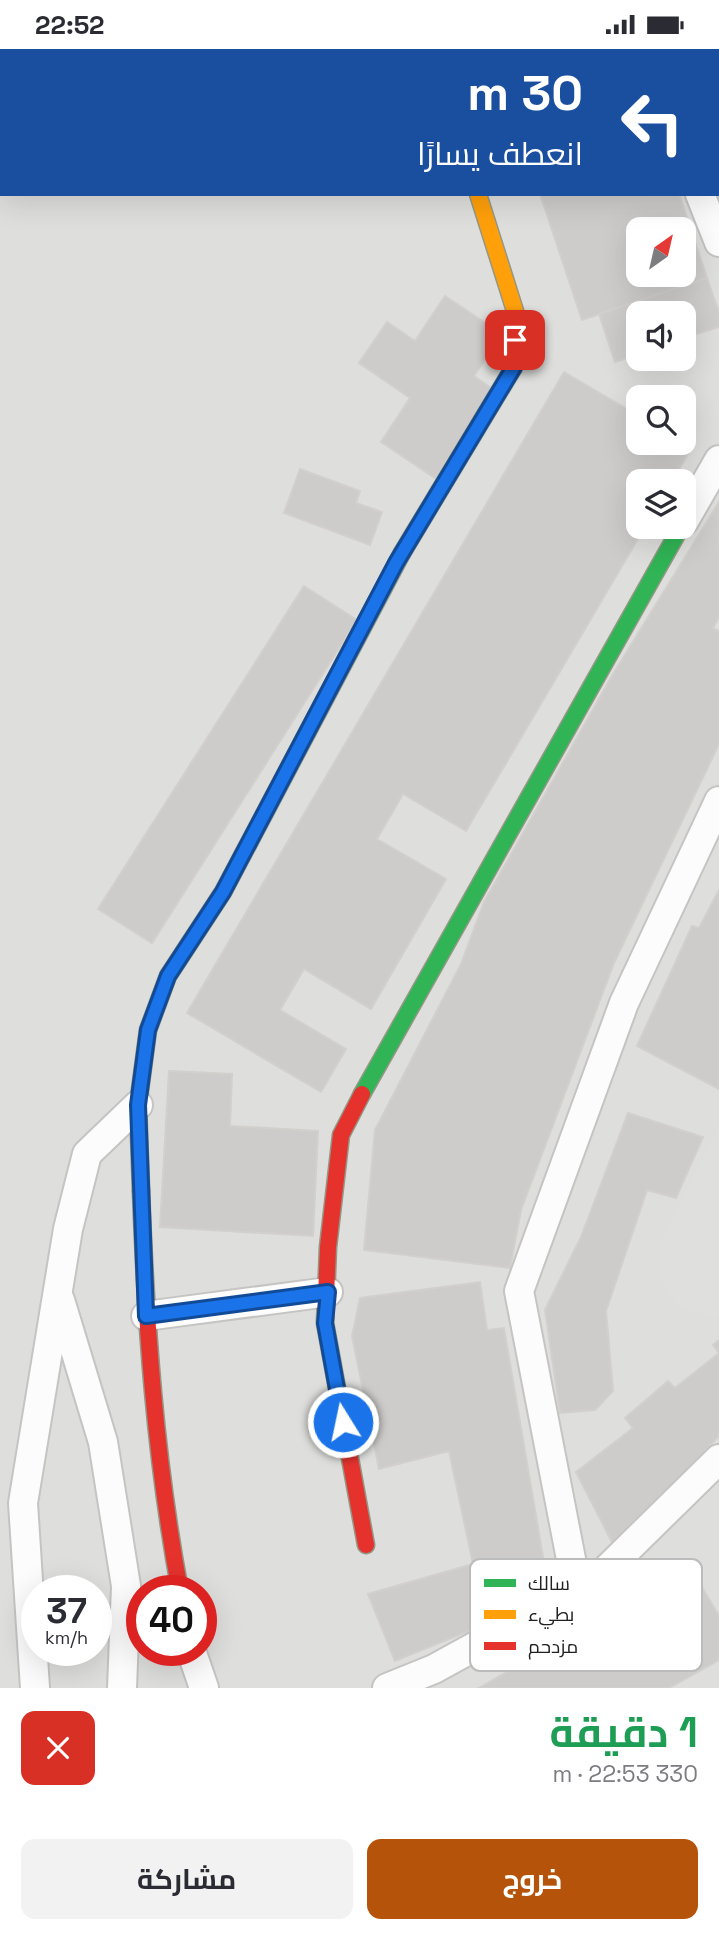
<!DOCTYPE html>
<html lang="ar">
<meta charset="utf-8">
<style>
:root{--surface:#fff;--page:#f2f2f3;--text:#2b2b33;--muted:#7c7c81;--accent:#b45309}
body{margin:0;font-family:"Space Grotesk",Cairo,sans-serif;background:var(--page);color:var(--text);direction:rtl;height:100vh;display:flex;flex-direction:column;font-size:26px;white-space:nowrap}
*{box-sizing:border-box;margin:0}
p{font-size:23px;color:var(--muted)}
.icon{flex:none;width:38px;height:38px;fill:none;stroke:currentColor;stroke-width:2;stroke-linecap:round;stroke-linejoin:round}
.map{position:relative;height:1639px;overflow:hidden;direction:ltr}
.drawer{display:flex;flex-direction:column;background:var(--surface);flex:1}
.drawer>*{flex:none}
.banner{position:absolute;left:0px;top:0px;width:719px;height:147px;box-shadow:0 7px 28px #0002;direction:rtl;background:#1a4fa0;color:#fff;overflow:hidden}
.needle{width:46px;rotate:34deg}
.tools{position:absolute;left:626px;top:168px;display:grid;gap:14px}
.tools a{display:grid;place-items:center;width:70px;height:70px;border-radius:14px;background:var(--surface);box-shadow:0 7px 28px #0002;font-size:35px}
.speed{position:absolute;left:21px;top:1526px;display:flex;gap:14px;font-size:35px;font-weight:700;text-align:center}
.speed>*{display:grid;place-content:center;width:91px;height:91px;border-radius:50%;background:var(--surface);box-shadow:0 7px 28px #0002;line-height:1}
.speed small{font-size:18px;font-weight:400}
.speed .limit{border:10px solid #d22;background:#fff;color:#111}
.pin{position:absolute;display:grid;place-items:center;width:60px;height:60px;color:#fff;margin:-30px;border-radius:14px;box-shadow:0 4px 10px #0006}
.me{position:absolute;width:77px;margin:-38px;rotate:350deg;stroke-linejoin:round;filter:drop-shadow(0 0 5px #0008)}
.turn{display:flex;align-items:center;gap:24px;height:147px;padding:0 21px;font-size:32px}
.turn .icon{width:91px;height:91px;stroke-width:2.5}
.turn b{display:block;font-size:49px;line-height:60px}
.round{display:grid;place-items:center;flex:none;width:74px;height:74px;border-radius:14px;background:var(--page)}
.headline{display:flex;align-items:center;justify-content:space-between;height:119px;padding:0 21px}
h1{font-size:42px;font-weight:700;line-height:52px;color:#1e9e55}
.button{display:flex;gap:14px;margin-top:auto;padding:14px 21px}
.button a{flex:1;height:80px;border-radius:14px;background:var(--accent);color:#fff;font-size:28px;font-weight:700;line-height:80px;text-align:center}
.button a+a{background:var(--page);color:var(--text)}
.status{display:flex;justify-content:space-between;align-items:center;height:49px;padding:0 35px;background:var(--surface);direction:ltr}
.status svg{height:19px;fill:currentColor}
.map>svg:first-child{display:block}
</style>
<div class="status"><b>22:52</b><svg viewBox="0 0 49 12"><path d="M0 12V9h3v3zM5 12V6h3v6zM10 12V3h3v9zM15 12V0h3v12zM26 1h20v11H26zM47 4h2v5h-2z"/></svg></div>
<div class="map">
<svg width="719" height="1639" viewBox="0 0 719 1639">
<rect width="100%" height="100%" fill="#efeeeb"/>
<path fill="#dededc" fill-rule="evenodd" d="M0,0h719v1639h-719zM2,2h716v143h-716zM639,180h45v46h-45zM639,264h45v46h-45zM639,348h45v46h-45zM639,432h45v46h-45zM37,1542h59v59h-59zM142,1542h59v59h-59z"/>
<polygon fill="#dfdfde" points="719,1077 719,1265 716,1269 677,1257 658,1228 661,1194"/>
<g fill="#ceccca" stroke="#d2d0cd" stroke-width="2" fill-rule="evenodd">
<polygon points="331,0 421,0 421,2 332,2"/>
<path d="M540,145h139l28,84 -125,42zM639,180h45v46h-45z"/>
<polygon points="707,229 719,263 719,278 684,289 684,264 639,264 639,305 615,313 599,265"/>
<polygon points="445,247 502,285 474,327 494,341 435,429 381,393 410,349 359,314 387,273 415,292"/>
<polygon points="564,323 639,367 639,394 684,393 692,398 672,432 639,432 639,478 645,478 466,782 403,745 377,790 446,830 371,960 304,920 280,961 346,1000 321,1043 187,964"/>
<polygon points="300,420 360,442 356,454 382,463 370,496 284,464"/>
<polygon points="719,453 719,568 713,579 719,582 719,695 614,914 521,1161 510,1219 364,1201 375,1081 461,915 484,853 613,625"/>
<polygon points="304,537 357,571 152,894 98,860"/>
<polygon points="719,841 719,1040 637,997 692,877 699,879"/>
<polygon points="169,1022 232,1025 230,1077 318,1082 313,1187 160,1178"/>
<polygon points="628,1064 703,1088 676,1149 647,1141 606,1262 613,1342 595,1361 560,1364 545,1261 581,1188"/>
<polygon points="480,1233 487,1281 504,1279 550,1549 395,1612 368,1545 473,1515 449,1402 379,1420 352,1287 360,1249"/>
<polygon points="719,1291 719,1387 614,1497 576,1423 633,1379 625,1369 668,1332 675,1339 719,1304 713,1296"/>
<polygon points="690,1518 719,1567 719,1611 669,1639 479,1639"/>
</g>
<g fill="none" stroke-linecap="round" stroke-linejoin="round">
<g stroke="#c5c4c3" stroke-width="32">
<g id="street">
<polyline points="433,0 433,2"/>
<polyline points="642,0 643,2"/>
<polyline points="700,145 719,193"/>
<polyline points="684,472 719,411"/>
<polyline points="60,1251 103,1393 126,1537 122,1639"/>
<polyline points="146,1267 328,1243"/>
<polyline points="577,1541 519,1242 624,954 719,752"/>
<polyline points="191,1601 204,1639"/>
<polyline points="35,1639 23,1454 68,1180 87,1105 138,1056"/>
<polyline points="387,1639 434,1620 596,1531 719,1410"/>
</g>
</g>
<g stroke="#939785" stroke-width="19">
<g id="fast">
<polyline points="362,1045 681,478"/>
<polyline points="141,1142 138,1056 148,981 168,927 223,843 402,504"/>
</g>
</g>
<g stroke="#939785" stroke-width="19">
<polyline id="slow" points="402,504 514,318 516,265 478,145"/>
</g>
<g stroke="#939785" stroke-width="19">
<g id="jam">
<polyline points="362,1045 341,1086 328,1198 325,1274 366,1496"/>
<path d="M141,1142c5,136 14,266 39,400"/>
</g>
</g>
<use href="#street" stroke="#fdfcfc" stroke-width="28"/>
<use href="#fast" stroke="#30b455" stroke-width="16"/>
<use href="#slow" stroke="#ff9f0a" stroke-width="16"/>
<use href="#jam" stroke="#e5322d" stroke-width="16"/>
</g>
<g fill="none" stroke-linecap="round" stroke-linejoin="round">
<g stroke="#114b97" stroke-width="18">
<polyline id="route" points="343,1373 325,1274 328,1243 146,1267 138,1056 148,981 168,927 223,843 396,514 514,318 515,291"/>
</g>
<use href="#route" stroke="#1a73e8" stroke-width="12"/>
</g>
<rect x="470" y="1510" width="232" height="112" rx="10" fill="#fff" stroke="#bcbcbc" stroke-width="2"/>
<rect x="484" y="1530" width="32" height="8" fill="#30b455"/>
<rect x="484" y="1561" width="32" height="9" fill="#ff9f0a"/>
<rect x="484" y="1593" width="32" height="8" fill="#e5322d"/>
<g font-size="19" fill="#212121">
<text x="528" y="1541">سالك</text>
<text x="528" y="1572">بطيء</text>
<text x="528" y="1604">مزدحم</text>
</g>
</svg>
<div class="tools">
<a><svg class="needle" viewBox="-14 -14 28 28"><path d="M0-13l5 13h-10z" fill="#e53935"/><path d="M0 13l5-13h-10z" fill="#7c7c81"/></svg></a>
<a><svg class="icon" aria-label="sound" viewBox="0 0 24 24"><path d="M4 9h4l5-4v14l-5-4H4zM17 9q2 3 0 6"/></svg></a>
<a><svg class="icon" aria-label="search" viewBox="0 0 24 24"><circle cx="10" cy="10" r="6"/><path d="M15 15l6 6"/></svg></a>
<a><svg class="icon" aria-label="layers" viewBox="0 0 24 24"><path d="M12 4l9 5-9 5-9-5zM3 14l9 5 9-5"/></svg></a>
</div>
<div class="speed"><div>37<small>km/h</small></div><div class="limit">40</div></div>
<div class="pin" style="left:515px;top:291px;background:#d93025"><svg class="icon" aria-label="arrive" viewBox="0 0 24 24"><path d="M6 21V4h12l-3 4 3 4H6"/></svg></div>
<svg class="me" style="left:343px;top:1373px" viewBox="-20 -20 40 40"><circle r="17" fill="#1a73e8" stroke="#fff" stroke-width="3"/><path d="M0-11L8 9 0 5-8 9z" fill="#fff"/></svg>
<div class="banner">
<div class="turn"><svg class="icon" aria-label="left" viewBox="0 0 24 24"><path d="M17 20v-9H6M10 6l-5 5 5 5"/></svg><div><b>30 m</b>انعطف يسارًا</div></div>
</div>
</div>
<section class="drawer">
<div class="headline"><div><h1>1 دقيقة</h1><p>330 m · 22:53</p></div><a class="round" style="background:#d93025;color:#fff"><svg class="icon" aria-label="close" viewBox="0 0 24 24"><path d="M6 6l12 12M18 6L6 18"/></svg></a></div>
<div class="button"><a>خروج</a><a>مشاركة</a></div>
</section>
